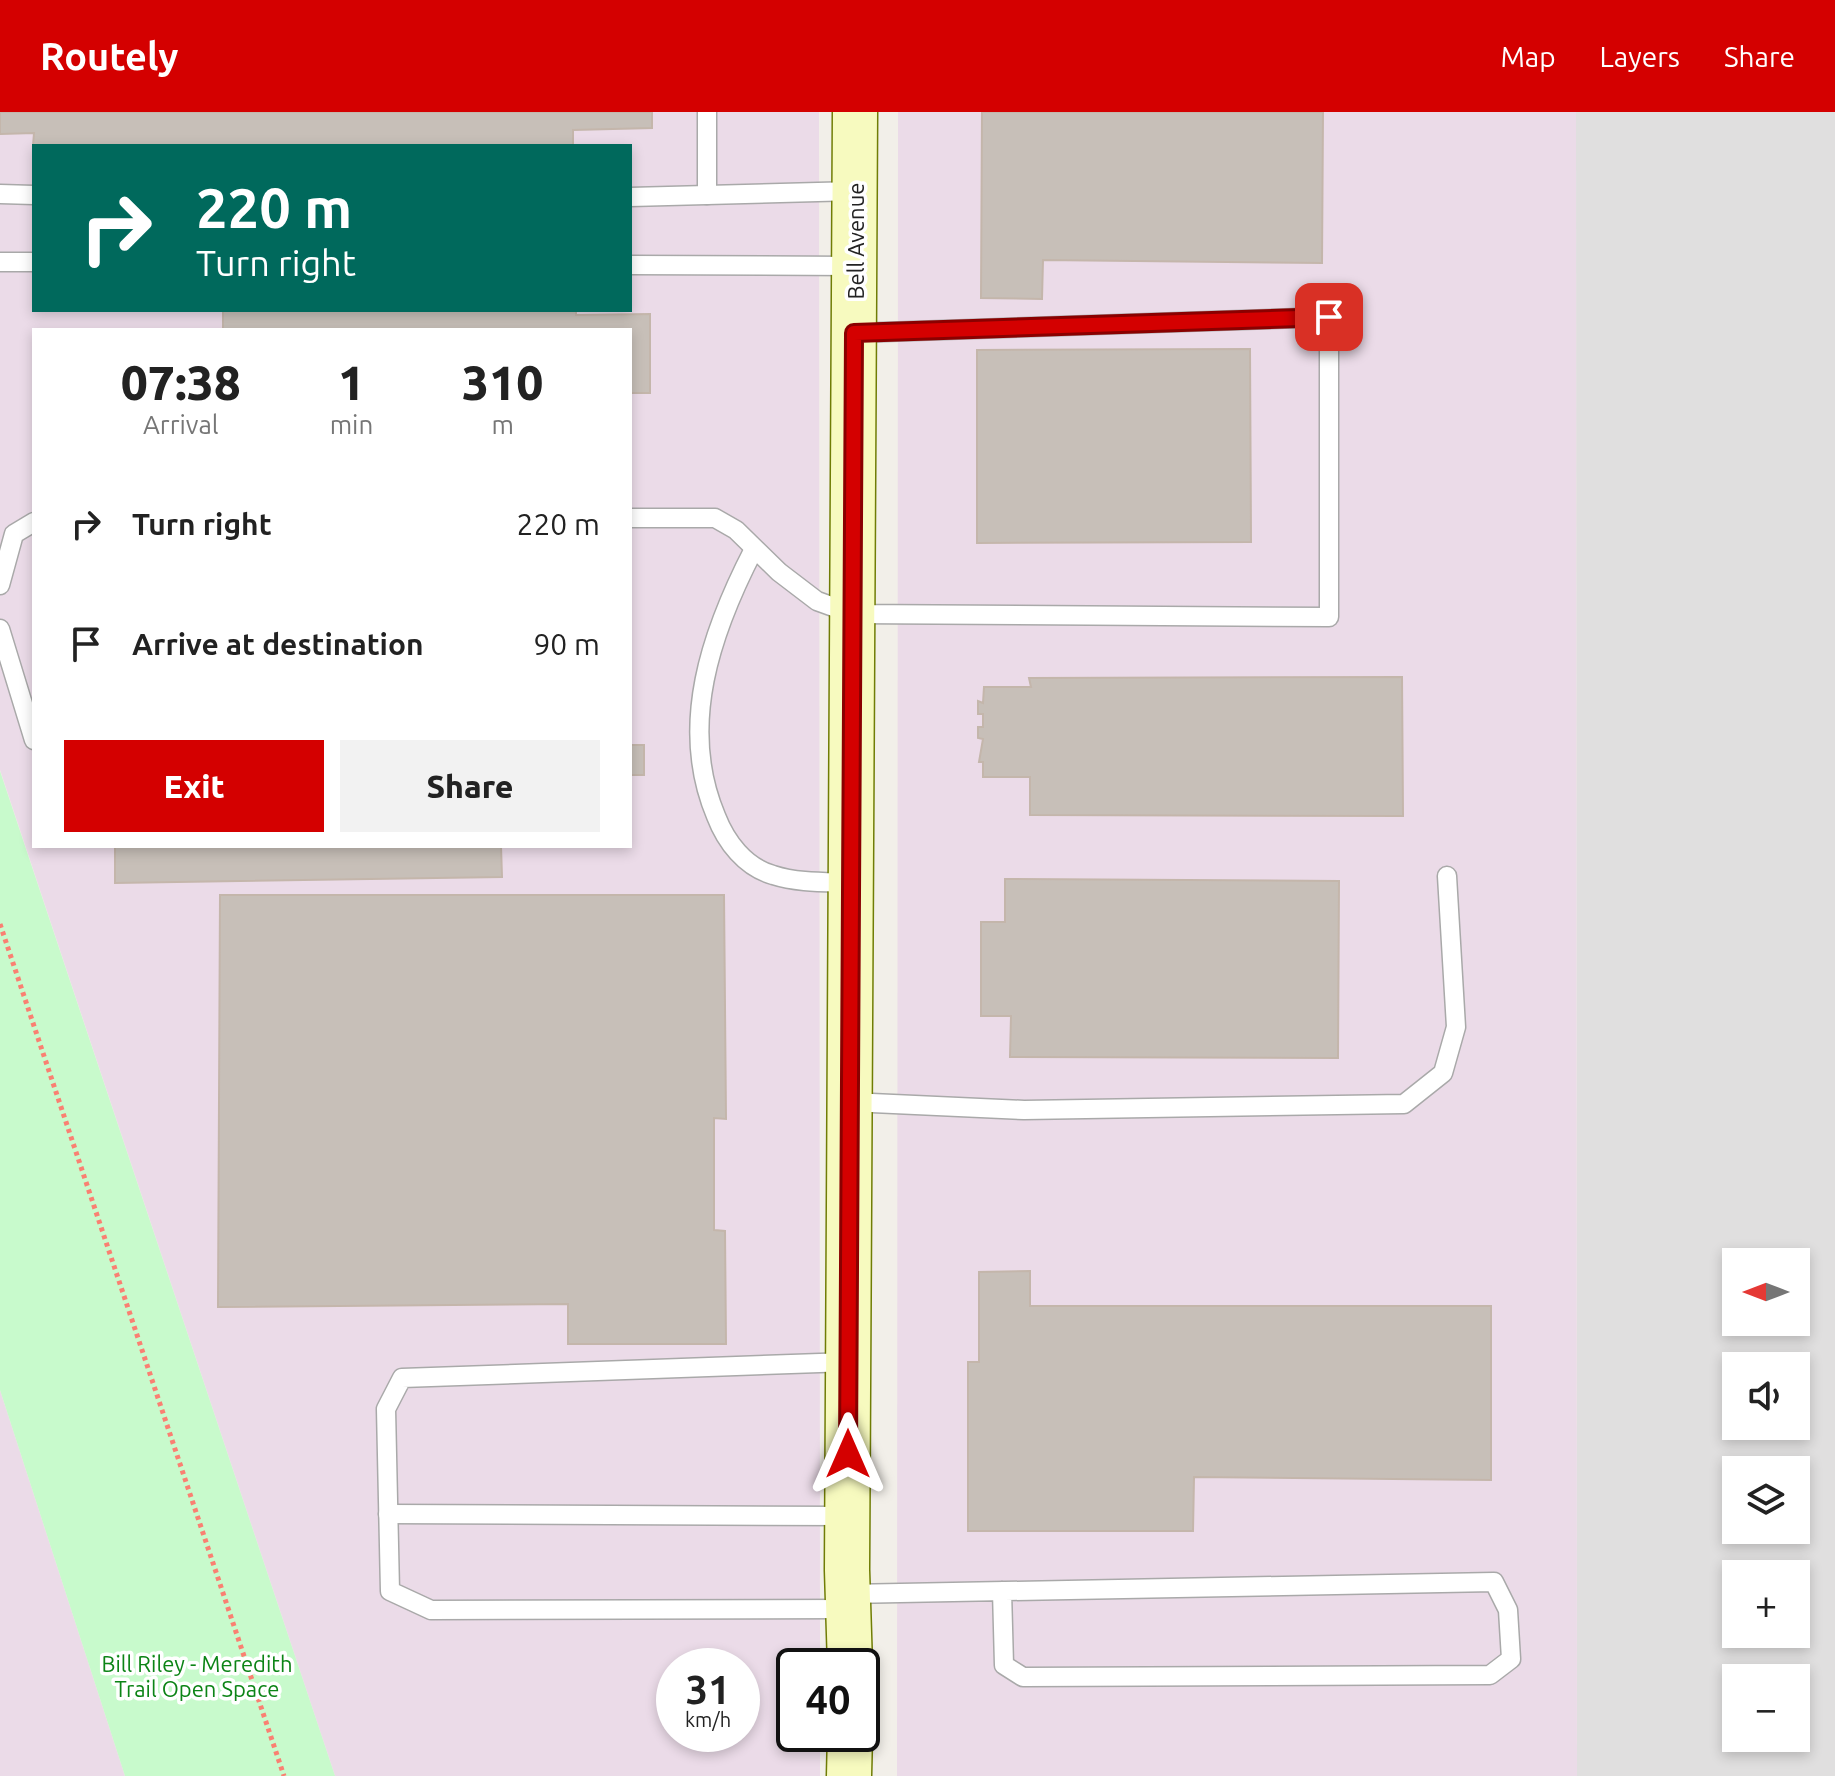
<!DOCTYPE html>
<meta charset="utf-8">
<style>
:root{--surface:#fff;--page:#f2f2f2;--text:#222;--muted:#767676;--accent:#d40000}
body{margin:0;font-family:Ubuntu,sans-serif;background:var(--page);color:var(--text);height:100vh;display:flex;flex-direction:column;font-size:30px;white-space:nowrap}
*{box-sizing:border-box;margin:0}
p{font-size:26px;color:var(--muted)}
.icon{flex:none;width:44px;height:44px;fill:none;stroke:currentColor;stroke-width:2;stroke-linecap:round;stroke-linejoin:round}
.map{position:relative;flex:1;overflow:hidden}
.sheet{position:absolute;left:32px;top:216px;width:600px;height:520px;display:flex;flex-direction:column;background:var(--surface);border-radius:0px;box-shadow:0 4px 12px #0003}
.sheet>*{flex:none}
.banner{position:absolute;left:32px;top:32px;width:600px;height:168px;border-radius:0px;box-shadow:0 4px 12px #0003;background:#00695c;color:#fff;overflow:hidden}
.needle{width:52px;rotate:270deg}
.buttons{position:absolute;left:1722px;top:1136px;display:grid;gap:16px}
.buttons a{display:grid;place-items:center;width:88px;height:88px;border-radius:0px;background:var(--surface);box-shadow:0 4px 12px #0003;font-size:40px}
.speed{position:absolute;left:656px;top:1536px;display:flex;gap:16px;font-size:40px;font-weight:700;text-align:center}
.speed>*{display:grid;place-content:center;width:104px;height:104px;border-radius:50%;background:var(--surface);box-shadow:0 4px 12px #0003;line-height:1}
.speed small{font-size:20px;font-weight:400}
.speed .limit{border:4px solid #111;border-radius:12px;background:#fff;color:#111}
.pin{position:absolute;display:grid;place-items:center;width:68px;height:68px;color:#fff;margin:-34px;border-radius:16px;box-shadow:0 4px 12px #0006}
.me{position:absolute;width:88px;margin:-44px;rotate:0deg;stroke-linejoin:round;filter:drop-shadow(0 0 6px #0008)}
.turn{display:flex;align-items:center;gap:28px;height:168px;padding:0 32px;font-size:36px}
.turn .icon{width:104px;height:104px;stroke-width:2.5}
.turn b{display:block;font-size:56px;line-height:68px}
.eta{display:flex;justify-content:space-evenly;align-items:center;height:136px;text-align:center}
.eta b{font-size:48px;font-weight:800;line-height:56px}
.cta{display:flex;gap:16px;margin-top:auto;padding:16px 32px}
.cta a{flex:1;height:92px;border-radius:0px;background:var(--accent);color:#fff;font-size:32px;font-weight:800;line-height:92px;text-align:center}
.cta a+a{background:var(--page);color:var(--text)}
ul{padding:0;list-style:none}
li{display:flex;align-items:center;gap:24px;height:120px;padding:0 32px}
li div{flex:1}
li b{display:block;font-size:30px}
li em{font-style:normal}
header{display:flex;align-items:center;gap:48px;box-sizing:border-box;height:112px;padding:0 40px;background:var(--accent);color:#fff}
header strong{font-size:38px}
nav{display:flex;gap:44px;margin-inline-start:auto;font-size:28px}
.map>svg:first-child{display:block}
</style>
<header>
<strong>Routely</strong>
<nav><a>Map</a><a>Layers</a><a>Share</a></nav>
</header>
<div class="map">
<svg width="1835" height="1664" viewBox="0 0 1835 1664">
<rect width="100%" height="100%" fill="#f2efe9"/>
<path fill="#e0dfdf" fill-rule="evenodd" d="M1576,0h259v1664h-258zM1736,1150h60v60h-60zM1736,1254h60v60h-60zM1736,1358h60v60h-60zM1736,1462h60v60h-60zM1736,1566h60v60h-60z"/>
<g fill="#ebdbe8" fill-rule="evenodd">
<path d="M0,0h819l1,1554h-26v68h26v42h-485l-335,-1006zM34,34h596v164h-596zM34,218h596v516h-596zM674,1554h68v68h-68z"/>
<polygon points="898,0 1576,0 1577,1664 897,1664"/>
<polygon points="0,1278 125,1664 0,1664"/>
</g>
<polygon fill="#c8facc" points="0,659 335,1664 125,1664 0,1278"/>
<g fill="#c7bfb8" stroke="#c4b6ab" stroke-width="2">
<polygon points="0,0 652,0 652,16 573,18 573,34 33,34 34,21 0,22"/>
<polygon points="982,0 1323,0 1322,151 1043,148 1042,187 981,186"/>
<polygon points="223,198 576,198 576,203 650,202 650,281 630,281 630,218 223,218"/>
<polygon points="1250,237 1251,430 977,431 977,238"/>
<polygon points="1402,565 1403,704 1030,703 1030,665 983,665 983,650 979,650 983,627 978,626 978,615 983,615 983,602 978,602 978,589 983,591 984,575 1031,575 1029,566"/>
<rect x="630" y="633" width="14" height="30"/>
<polygon points="115,734 501,734 502,765 115,771"/>
<polygon points="1005,767 1339,769 1338,946 1010,945 1011,904 981,904 981,810 1005,810"/>
<polygon points="220,783 724,783 726,1007 714,1006 714,1118 725,1119 726,1232 568,1232 568,1192 218,1195"/>
<polygon points="1030,1159 1030,1194 1491,1194 1491,1368 1194,1365 1193,1419 968,1419 968,1250 979,1250 979,1160"/>
</g>
<g fill="none" stroke-linecap="round" stroke-linejoin="round">
<g stroke="#a9a9a9" stroke-width="21">
<g id="lane">
<polyline points="707,0 707,83"/>
<polyline points="0,82 34,83"/>
<polyline points="630,85 855,79"/>
<polyline points="0,150 34,150"/>
<polyline points="630,153 855,154"/>
<polyline points="630,406 715,406 736,418 779,460 817,489 853,502 1329,505 1329,205 854,221"/>
<path d="M754,437c-43,83 -76,177 -38,267 10,26 29,51 57,59 25,8 52,7 78,8"/>
<polyline points="0,473 14,422 34,410"/>
<polyline points="0,517 34,628"/>
<polyline points="850,990 1024,998 1404,992 1443,961 1456,915 1447,764"/>
<polyline points="849,1250 402,1266 386,1297 390,1479 431,1498 849,1497"/>
<polyline points="388,1402 848,1404"/>
<polyline points="848,1482 1494,1470 1508,1498 1511,1547 1490,1563 1023,1565 1004,1553 1002,1479"/>
</g>
</g>
<g stroke="#707d05" stroke-width="47">
<g id="secondary">
<polyline points="850,1554 847,1458 855,0"/>
<polyline points="849,1664 850,1622"/>
</g>
</g>
<polyline stroke="#fa8072" stroke-width="5" stroke-dasharray="4 4" stroke-linecap="butt" points="0,812 284,1664"/>
<use href="#lane" stroke="#fff" stroke-width="18"/>
<use href="#secondary" stroke="#f7fabf" stroke-width="44"/>
</g>
<g fill="none" stroke-linecap="round" stroke-linejoin="round">
<g stroke="#8a0000" stroke-width="20">
<polyline id="route" points="848,1342 854,221 1329,205"/>
</g>
<use href="#route" stroke="#d40000" stroke-width="14"/>
</g>
<g text-anchor="middle" dominant-baseline="central" stroke-width="7" stroke-linejoin="round" paint-order="stroke">
<g font-size="22" fill="#222" stroke="#fff">
<text transform="translate(855 129) rotate(-90)">Bell Avenue</text>
</g>
<g font-size="22" fill="#0c8416" stroke="#fff">
<text x="197" y="1551">Bill Riley - Meredith<tspan x="197" dy="25">Trail Open Space</tspan></text>
</g>
</g>
</svg>
<div class="buttons">
<a><svg class="needle" viewBox="-14 -14 28 28"><path d="M0-13l5 13h-10z" fill="#e53935"/><path d="M0 13l5-13h-10z" fill="#767676"/></svg></a>
<a><svg class="icon" aria-label="sound" viewBox="0 0 24 24"><path d="M4 9h4l5-4v14l-5-4H4zM17 9q2 3 0 6"/></svg></a>
<a><svg class="icon" aria-label="layers" viewBox="0 0 24 24"><path d="M12 4l9 5-9 5-9-5zM3 14l9 5 9-5"/></svg></a>
<a>+</a>
<a>−</a>
</div>
<div class="speed"><div>31<small>km/h</small></div><div class="limit">40</div></div>
<div class="pin" style="left:1329px;top:205px;background:#d93025"><svg class="icon" aria-label="arrive" viewBox="0 0 24 24"><path d="M6 21V4h12l-3 4 3 4H6"/></svg></div>
<svg class="me" style="left:848px;top:1342px" viewBox="-20 -20 40 40"><path d="M0-17L14 15 0 8-14 15z" fill="#d40000" stroke="#fff" stroke-width="4"/></svg>
<div class="banner">
<div class="turn"><svg class="icon" aria-label="right" viewBox="0 0 24 24"><path d="M7 20v-9h11M14 6l5 5-5 5"/></svg><div><b>220 m</b>Turn right</div></div>
</div>
<section class="sheet">
<div class="eta">
<div><b>07:38</b><p>Arrival</p></div>
<div><b>1</b><p>min</p></div>
<div><b>310</b><p>m</p></div>
</div>
<ul>
<li><svg class="icon" aria-label="right" viewBox="0 0 24 24"><path d="M7 20v-9h11M14 6l5 5-5 5"/></svg><div><b>Turn right</b></div><em>220 m</em></li>
<li><svg class="icon" aria-label="arrive" viewBox="0 0 24 24"><path d="M6 21V4h12l-3 4 3 4H6"/></svg><div><b>Arrive at destination</b></div><em>90 m</em></li>
</ul>
<div class="cta"><a>Exit</a><a>Share</a></div>
</section>
</div>
